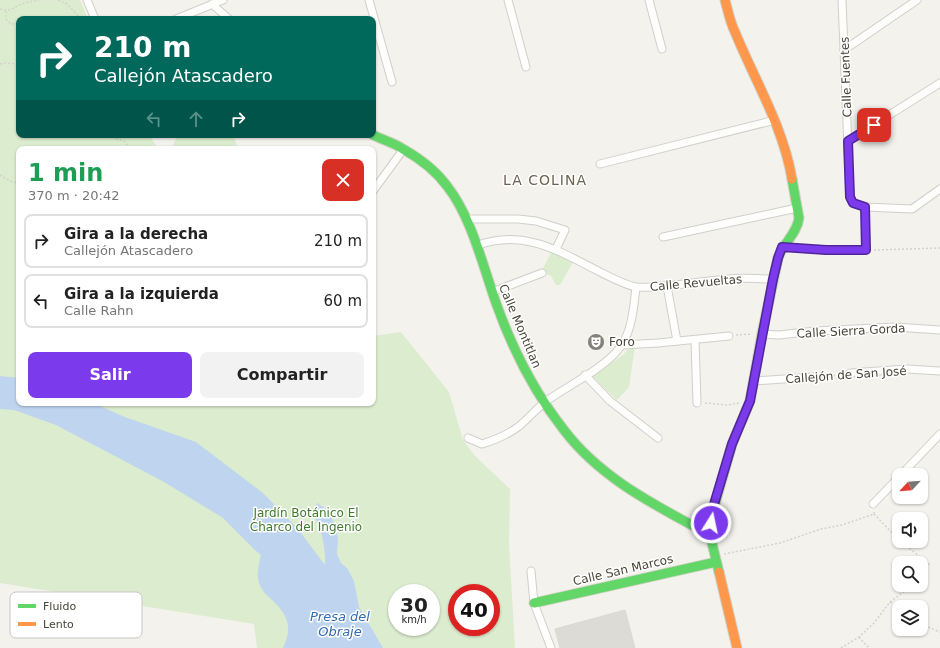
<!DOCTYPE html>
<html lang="es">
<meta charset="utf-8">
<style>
:root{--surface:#fff;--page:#f2f2f2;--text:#222;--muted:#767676;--line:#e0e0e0;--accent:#7c3aed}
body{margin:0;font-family:"DejaVu Sans",sans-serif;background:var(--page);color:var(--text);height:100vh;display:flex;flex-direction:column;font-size:15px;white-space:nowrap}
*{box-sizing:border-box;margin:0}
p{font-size:13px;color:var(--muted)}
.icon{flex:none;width:22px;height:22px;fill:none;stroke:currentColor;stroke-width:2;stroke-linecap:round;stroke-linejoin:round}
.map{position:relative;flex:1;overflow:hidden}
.panel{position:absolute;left:16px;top:146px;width:360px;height:260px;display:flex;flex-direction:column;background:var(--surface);border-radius:8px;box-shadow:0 1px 3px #0004}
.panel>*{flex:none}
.top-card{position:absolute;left:16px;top:16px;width:360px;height:122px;border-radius:8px;box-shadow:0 1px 3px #0004;background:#00695c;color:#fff;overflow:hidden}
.needle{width:26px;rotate:244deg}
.fabs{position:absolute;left:892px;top:468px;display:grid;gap:8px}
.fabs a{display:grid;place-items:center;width:36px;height:36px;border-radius:8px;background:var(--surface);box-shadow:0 1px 3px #0004;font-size:20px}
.speed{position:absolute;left:388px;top:584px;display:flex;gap:8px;font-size:20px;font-weight:700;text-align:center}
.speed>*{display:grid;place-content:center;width:52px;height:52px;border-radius:50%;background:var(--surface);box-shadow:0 1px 3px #0004;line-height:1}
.speed small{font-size:10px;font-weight:400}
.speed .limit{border:6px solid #d22;background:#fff;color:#111}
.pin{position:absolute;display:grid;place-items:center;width:34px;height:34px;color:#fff;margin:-17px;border-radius:8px;box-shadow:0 2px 6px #0006}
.me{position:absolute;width:44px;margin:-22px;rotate:10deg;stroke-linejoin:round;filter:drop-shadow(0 0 3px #0008)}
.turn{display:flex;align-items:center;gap:14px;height:84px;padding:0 12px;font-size:18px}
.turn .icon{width:52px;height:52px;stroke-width:2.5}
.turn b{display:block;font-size:28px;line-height:34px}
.lanes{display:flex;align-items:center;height:38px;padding:0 12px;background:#0003;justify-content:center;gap:20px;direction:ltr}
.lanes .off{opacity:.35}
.round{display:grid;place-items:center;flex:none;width:42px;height:42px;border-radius:8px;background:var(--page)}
.head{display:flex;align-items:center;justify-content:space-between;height:68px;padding:0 12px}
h1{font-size:24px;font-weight:700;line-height:30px;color:#1e9e55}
.action{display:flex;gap:8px;margin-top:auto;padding:8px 12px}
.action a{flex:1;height:46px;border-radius:8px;background:var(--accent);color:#fff;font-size:16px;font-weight:700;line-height:46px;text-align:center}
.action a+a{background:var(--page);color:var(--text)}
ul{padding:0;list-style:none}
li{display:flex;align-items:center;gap:12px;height:54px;margin:0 8px 6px;padding:0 4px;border:2px solid var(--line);border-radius:8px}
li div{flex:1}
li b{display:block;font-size:15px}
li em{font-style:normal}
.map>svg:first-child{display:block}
</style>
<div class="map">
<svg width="940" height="648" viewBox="0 0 940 648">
<rect width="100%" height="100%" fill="#f3f2ed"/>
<g fill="#dcecce" fill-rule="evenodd">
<path d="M0,0h80l8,19h-69v116h130l10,14h-140v254h354v-67l28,-4 48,60 14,48 12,16 35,33 -1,55 6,104h-258l-3,-24 -254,-41zM397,593h34v34h-34zM457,593h34v34h-34z"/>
<polygon points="178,135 233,135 238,149 171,149"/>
<polygon points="552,251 573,262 560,285 556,285 551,276 547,274 541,278 538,273 541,272"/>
<polygon points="635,346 629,387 617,400 592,376 623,355 630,347"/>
</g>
<path fill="#bfd5ef" d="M0,376l19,2v25h74l32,14 71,25 67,51 35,36 27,36c1,-20 -4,-36 -13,-54l5,-8 11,7 6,13 4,15 -1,16 4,9 6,5 7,13 5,26 24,41h-100c8,-17 7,-29 -6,-43 -7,-8 -14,-11 -18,-22 -3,-9 0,-19 2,-28l-5,-4 -33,-33 -59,-36 -108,-57 -42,-15 -14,-1z"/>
<polygon fill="#dcdbd5" stroke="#dbd9d3" points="625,610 635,648 560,648 555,629"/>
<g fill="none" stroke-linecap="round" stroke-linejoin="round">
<g stroke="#d1cfca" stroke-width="9">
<g id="street">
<polyline points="87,0 95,19"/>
<polyline points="369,0 392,82"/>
<polyline points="508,0 526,67"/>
<polyline points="649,0 662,49"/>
<polyline points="842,0 850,197 853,203 865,207 912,209 940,189"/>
<polyline points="212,4 229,19"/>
<polyline points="176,19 223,0"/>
<polyline points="844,50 917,0"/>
<polyline points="848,141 940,83"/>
<polyline points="600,164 775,120"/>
<polyline points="373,191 403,150"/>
<polyline points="466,219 518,219 536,221 565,230 556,249"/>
<polyline points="663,237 797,208"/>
<path d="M476,246c47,-18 83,5 124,26 10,5 25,13 36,15 8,1 17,0 25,-1 22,-1 44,-5 66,-7 15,-2 31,0 46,0"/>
<polyline points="782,247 826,250 866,250 865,207"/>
<polyline points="667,286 677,341"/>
<polyline points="492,292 542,273"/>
<polyline points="762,334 779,335 815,331 895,327 940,330"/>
<polyline points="695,340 697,403"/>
<polyline points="622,345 658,343 729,336"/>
<polyline points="850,373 907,369 940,371"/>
<polyline points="585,375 610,401 658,438"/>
<polyline points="753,381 813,377"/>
<path d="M468,438l14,6c13,-4 25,-9 36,-17 9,-7 17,-17 27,-25 22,-16 61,-34 76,-56 11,-15 13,-41 15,-59"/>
<polyline points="901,475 940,434"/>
<polyline points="873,504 899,477"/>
<polyline points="531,571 534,603 551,648"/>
</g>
</g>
<g stroke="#d2d0c4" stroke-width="11">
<g id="fast">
<path d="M373,135c10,5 21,8 30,14 16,9 33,22 44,37 24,30 36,80 49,117 16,45 38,89 68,127 37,49 93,76 146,105"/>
<path d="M719,572l-9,-37 3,-24 19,-67 18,-43 12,-67 16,-76c5,-15 19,-24 21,-40l-7,-39"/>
<polyline points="534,603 716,562"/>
</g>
</g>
<g stroke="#d2d0c4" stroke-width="11">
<g id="slow">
<path d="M725,0c3,11 5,22 10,32 20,49 48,94 57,147"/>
<polyline points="719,572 737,648"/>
</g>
</g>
<g stroke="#d3d2cb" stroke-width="1.5" stroke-dasharray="2 2" stroke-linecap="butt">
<polyline points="58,0 67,4 81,19"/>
<path d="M0,9c12,4 15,-4 25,-6 5,-2 10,-2 14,-3"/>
<polyline points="6,11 6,19 11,24 19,23"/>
<polyline points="0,64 5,63 19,64"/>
<polyline points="115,135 116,139 124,141 131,149"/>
<polyline points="0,175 10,181 19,183"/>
<polyline points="874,250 940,248"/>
<polyline points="736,335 752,334"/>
<polyline points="821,377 843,374"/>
<polyline points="705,403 728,405 739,403"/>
<polyline points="874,514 899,540"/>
<polyline points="900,541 929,564 921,574"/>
<polyline points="724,554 780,543 821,529 842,525 874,514 874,512"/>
<polyline points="890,602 899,610"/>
<polyline points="921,624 940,632"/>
<polyline points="859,637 869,648"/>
<polyline points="841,648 859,637 874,623 890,602 913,585"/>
</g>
<use href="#street" stroke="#fdfdfc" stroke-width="7"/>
<use href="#fast" stroke="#63d668" stroke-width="9"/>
<use href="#slow" stroke="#ff974d" stroke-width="9"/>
</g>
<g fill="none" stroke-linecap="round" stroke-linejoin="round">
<g stroke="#51269a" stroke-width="10">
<polyline id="route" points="711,523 712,511 732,444 750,401 773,279 778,258 782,247 826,250 866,250 865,207 853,203 850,197 848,141 874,125"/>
</g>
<use href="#route" stroke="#7c3aed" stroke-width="7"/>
</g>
<defs>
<g id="theatre-disc" transform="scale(0.9)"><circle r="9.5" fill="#848277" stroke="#fff"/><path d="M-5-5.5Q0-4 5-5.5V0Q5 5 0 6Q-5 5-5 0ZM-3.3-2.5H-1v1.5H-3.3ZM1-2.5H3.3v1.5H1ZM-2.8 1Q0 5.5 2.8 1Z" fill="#fff"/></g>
</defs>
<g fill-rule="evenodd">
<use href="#theatre-disc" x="596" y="342"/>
</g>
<g text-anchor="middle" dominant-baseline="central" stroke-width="3" stroke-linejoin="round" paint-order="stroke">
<g font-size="12" fill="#494538" stroke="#fff">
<text transform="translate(846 77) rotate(-92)">Calle Fuentes</text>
<text transform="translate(696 283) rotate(-5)">Calle Revueltas</text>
<text transform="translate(520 326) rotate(67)">Calle Montitlan</text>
<text transform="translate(851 331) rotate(-3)">Calle Sierra Gorda</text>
<text transform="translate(846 375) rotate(-4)">Callejón de San José</text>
<text transform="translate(623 570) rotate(-13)">Calle San Marcos</text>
</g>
<g font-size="12" fill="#494538" stroke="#fff" text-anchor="start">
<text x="609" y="342">Foro</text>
</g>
<g font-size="12" fill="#3f7b2c" stroke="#fff">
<text x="306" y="513">Jardín Botánico El<tspan x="306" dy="14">Charco del Ingenio</tspan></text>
</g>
<g font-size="13" font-style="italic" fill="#326cb4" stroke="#fff">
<text x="340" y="616">Presa del<tspan x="340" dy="15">Obraje</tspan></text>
</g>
<g font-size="14" letter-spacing="1" fill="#6c6450" stroke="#fff">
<text x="545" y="180">LA COLINA</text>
</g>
</g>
<rect x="10" y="592" width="132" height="46" rx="6" fill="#fff" stroke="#c8c7c3" stroke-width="1"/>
<rect x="18" y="604" width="18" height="4" fill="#63d668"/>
<rect x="18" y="622" width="18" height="4" fill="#ff974d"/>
<g font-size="11" fill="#494538">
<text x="43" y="610">Fluido</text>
<text x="43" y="628">Lento</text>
</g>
</svg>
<div class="fabs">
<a><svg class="needle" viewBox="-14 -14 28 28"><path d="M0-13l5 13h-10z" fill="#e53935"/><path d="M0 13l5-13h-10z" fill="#767676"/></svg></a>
<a><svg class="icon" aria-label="sound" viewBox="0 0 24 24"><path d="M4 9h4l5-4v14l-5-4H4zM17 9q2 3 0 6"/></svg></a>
<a><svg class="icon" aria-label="search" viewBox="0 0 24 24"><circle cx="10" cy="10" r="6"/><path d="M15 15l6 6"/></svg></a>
<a><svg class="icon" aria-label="layers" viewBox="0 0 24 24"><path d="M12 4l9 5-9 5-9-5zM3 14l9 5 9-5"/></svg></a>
</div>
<div class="speed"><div>30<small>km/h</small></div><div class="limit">40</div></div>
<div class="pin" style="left:874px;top:125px;background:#d93025"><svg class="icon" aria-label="arrive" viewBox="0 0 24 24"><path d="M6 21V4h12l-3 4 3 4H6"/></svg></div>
<svg class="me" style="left:711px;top:523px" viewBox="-20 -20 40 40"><circle r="17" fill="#7c3aed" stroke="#fff" stroke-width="3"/><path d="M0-11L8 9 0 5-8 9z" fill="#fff"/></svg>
<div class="top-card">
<div class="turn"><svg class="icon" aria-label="right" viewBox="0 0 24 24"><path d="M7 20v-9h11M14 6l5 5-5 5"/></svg><div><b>210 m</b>Callejón Atascadero</div></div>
<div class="lanes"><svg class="icon off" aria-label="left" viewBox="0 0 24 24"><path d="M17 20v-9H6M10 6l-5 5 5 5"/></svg><svg class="icon off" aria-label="ahead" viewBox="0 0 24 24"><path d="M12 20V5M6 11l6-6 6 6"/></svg><svg class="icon" aria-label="right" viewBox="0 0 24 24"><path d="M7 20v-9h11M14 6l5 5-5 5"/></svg></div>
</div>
<section class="panel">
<div class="head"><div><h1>1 min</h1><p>370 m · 20:42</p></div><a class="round" style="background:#d93025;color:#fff"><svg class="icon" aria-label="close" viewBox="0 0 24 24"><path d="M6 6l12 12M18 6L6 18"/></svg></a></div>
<ul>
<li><svg class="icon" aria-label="right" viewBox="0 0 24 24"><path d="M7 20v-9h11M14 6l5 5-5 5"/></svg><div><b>Gira a la derecha</b><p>Callejón Atascadero</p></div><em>210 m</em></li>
<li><svg class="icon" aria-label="left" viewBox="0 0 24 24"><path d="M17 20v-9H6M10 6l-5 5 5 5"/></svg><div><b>Gira a la izquierda</b><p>Calle Rahn</p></div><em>60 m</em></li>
</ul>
<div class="action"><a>Salir</a><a>Compartir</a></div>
</section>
</div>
